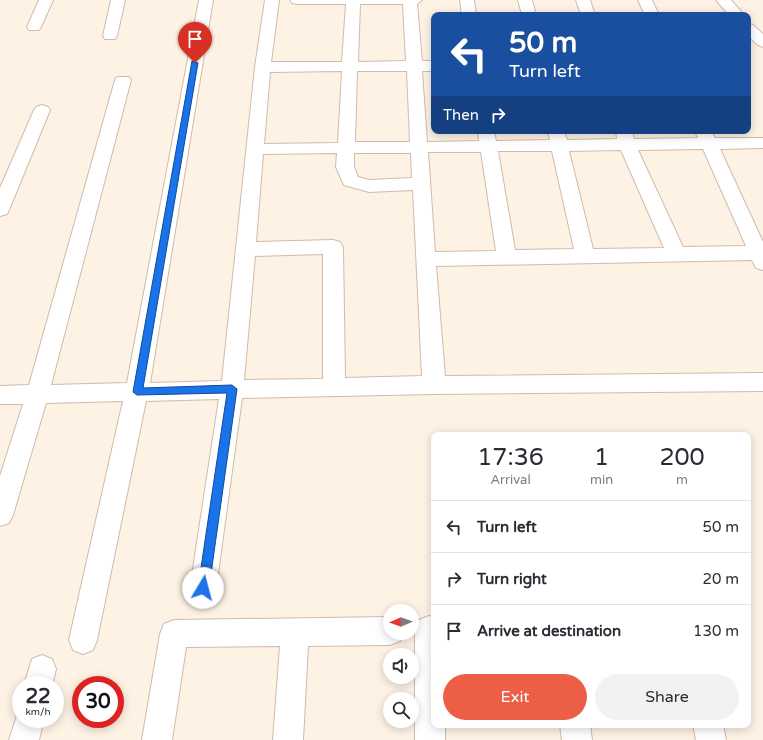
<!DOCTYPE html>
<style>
:root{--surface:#fff;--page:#f2f2f3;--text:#2b2b33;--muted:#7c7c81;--line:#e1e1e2;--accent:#ec5e45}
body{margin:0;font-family:"Varela Round",sans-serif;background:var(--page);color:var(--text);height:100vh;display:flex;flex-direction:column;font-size:15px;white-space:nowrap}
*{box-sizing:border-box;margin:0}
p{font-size:13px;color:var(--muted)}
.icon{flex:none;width:22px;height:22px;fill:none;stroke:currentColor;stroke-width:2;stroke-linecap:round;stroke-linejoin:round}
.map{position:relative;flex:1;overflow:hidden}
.side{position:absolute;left:431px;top:432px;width:320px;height:296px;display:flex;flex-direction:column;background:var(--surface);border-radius:8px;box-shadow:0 2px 10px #0003}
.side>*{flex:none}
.hud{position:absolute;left:431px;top:12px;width:320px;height:122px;border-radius:8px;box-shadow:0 2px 10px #0003;background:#1a4fa0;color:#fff;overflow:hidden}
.needle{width:26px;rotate:268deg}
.controls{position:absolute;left:383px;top:604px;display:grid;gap:8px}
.controls a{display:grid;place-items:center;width:36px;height:36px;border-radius:50%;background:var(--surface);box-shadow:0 2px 10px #0003;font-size:20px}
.speed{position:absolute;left:12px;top:676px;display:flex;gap:8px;font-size:20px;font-weight:700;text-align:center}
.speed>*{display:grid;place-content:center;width:52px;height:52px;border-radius:50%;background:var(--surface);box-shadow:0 2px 10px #0003;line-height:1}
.speed small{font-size:10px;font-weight:400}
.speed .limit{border:6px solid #d22;background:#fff;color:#111}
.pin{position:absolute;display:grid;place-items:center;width:34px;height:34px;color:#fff;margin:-41px -17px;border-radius:50% 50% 50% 0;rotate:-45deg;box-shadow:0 0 4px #0007}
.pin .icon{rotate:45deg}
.me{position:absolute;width:44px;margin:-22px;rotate:8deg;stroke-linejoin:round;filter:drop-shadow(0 0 3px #0008)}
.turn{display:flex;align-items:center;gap:14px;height:84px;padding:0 12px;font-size:18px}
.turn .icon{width:52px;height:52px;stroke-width:2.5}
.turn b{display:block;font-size:28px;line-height:34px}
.then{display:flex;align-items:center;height:38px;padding:0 12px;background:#0003;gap:8px;font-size:15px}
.eta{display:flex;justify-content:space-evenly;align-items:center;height:68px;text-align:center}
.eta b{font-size:24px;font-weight:600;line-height:28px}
.cta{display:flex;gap:8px;margin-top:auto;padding:8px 12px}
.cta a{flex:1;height:46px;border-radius:24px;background:var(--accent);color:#fff;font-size:16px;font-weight:600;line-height:46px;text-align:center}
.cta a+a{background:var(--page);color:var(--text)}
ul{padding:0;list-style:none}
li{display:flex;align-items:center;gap:12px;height:52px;padding:0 12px;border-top:1px solid var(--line)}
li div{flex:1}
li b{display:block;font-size:15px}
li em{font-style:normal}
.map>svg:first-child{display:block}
</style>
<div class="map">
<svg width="763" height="740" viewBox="0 0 763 740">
<rect width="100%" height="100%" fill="#fdf2e4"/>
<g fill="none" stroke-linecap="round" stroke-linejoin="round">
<g stroke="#d1baac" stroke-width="2">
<g id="minor">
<polygon points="39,0 53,0 41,27 39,30 29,30 27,27"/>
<polygon points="111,0 125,0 117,36 115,39 105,39 103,36"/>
<path d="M199,0h14l-63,383 72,-2 33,-314 10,-67h14l-8,62h71l4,-58h-49l-5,-1 -2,-3h132l-5,4 5,57h12v10h-12l5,71 52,-1 -1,-10h16l2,10 54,-1 -2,-9h16l3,9 50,-1 -1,-8h16l2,8 64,-1 -3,-7h16l4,7h48v10l-43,1 43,93v28l-7,-2 -4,-8 -316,6 9,110 318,-3v18l-329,3 -192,4 -26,190 -4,9 -9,4 -9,-4 -4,-9 29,-189 -73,2 -49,239 -4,10 -10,4 -10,-4 -4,-10 54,-239 -77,2 -33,112 -4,8 -9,3v-50l23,-72h-23v-18l29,-1 86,-305 2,-3h12l2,3 -80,305 76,-2zM360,4h43l3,57 -48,1zM342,71l-4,72 -74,1 6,-72zM357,71h50l3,71h-55zM703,149l43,97 -63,1 -45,-97zM621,150l43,98 -71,1 -24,-98zM498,151h54l22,98 -59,1zM428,152h53l15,99 -61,1zM337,153l-1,14 8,18 25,7 44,-2 9,186 -77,2 -2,-131 -3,-5 -7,-2 -77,2 7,-88zM354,153h57l1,25 -43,2 -11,-3 -4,-10zM323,254v125l-79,1 11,-124z"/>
<polygon points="460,0 474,0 476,15 462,15"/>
<polygon points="518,0 532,0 536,15 522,15"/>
<polygon points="576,0 590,0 595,15 581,15"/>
<polygon points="638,0 652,0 659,15 645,15"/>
<polygon points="716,0 731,0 744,15 729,15"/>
<polygon points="748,24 753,25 763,34 763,47 758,45 748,36"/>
<polygon points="42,105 48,107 50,110 9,210 7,214 0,216 0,188 34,110 36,107"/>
<polygon points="429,616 434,618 434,725 445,725 445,740 415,740 415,630 419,620"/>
<polygon points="390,617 390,633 403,633 400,641 390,645 308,646 303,740 273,740 280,646 186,647 172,740 142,740 160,634 164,624 174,620"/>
<polygon points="42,655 52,659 56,669 52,685 24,685 32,659"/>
<polygon points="21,708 21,719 44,719 39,740 9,740 19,709"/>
<polygon points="560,725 590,725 592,740 562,740"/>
<polygon points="693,725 723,725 726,740 696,740"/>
</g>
</g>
<use href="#minor" fill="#fff" fill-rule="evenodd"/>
</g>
<polygon fill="#1a73e8" stroke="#114b97" points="192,61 198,63 143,388 232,385 237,389 209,588 207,592 203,594 199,592 198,588 227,393 137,395 133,392"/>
</svg>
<div class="controls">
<a><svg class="needle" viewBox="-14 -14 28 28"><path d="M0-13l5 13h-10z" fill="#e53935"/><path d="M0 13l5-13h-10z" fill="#7c7c81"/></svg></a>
<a><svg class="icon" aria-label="sound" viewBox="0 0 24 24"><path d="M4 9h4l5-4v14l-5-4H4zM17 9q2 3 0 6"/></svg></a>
<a><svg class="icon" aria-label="search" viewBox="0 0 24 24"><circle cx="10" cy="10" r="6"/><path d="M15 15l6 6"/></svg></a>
</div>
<div class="speed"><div>22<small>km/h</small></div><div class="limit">30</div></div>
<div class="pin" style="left:195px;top:63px;background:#d93025"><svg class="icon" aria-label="arrive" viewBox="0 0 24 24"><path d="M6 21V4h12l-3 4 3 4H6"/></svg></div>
<svg class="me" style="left:203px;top:588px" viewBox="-20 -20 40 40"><circle r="19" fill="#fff"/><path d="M0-13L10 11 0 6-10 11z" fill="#1a73e8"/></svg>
<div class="hud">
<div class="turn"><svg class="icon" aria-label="left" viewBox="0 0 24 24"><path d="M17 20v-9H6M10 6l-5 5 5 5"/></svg><div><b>50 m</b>Turn left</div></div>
<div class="then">Then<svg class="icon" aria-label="right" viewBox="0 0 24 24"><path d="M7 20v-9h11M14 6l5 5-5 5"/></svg></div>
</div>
<section class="side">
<div class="eta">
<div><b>17:36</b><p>Arrival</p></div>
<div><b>1</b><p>min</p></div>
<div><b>200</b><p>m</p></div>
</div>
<ul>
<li><svg class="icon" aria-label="left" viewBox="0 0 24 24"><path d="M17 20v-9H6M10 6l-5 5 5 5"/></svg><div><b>Turn left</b></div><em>50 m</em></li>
<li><svg class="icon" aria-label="right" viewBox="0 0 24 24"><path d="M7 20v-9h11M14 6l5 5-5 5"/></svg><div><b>Turn right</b></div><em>20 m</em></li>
<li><svg class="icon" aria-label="arrive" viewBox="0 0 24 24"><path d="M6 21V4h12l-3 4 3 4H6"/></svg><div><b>Arrive at destination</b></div><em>130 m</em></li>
</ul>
<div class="cta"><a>Exit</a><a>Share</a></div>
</section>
</div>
